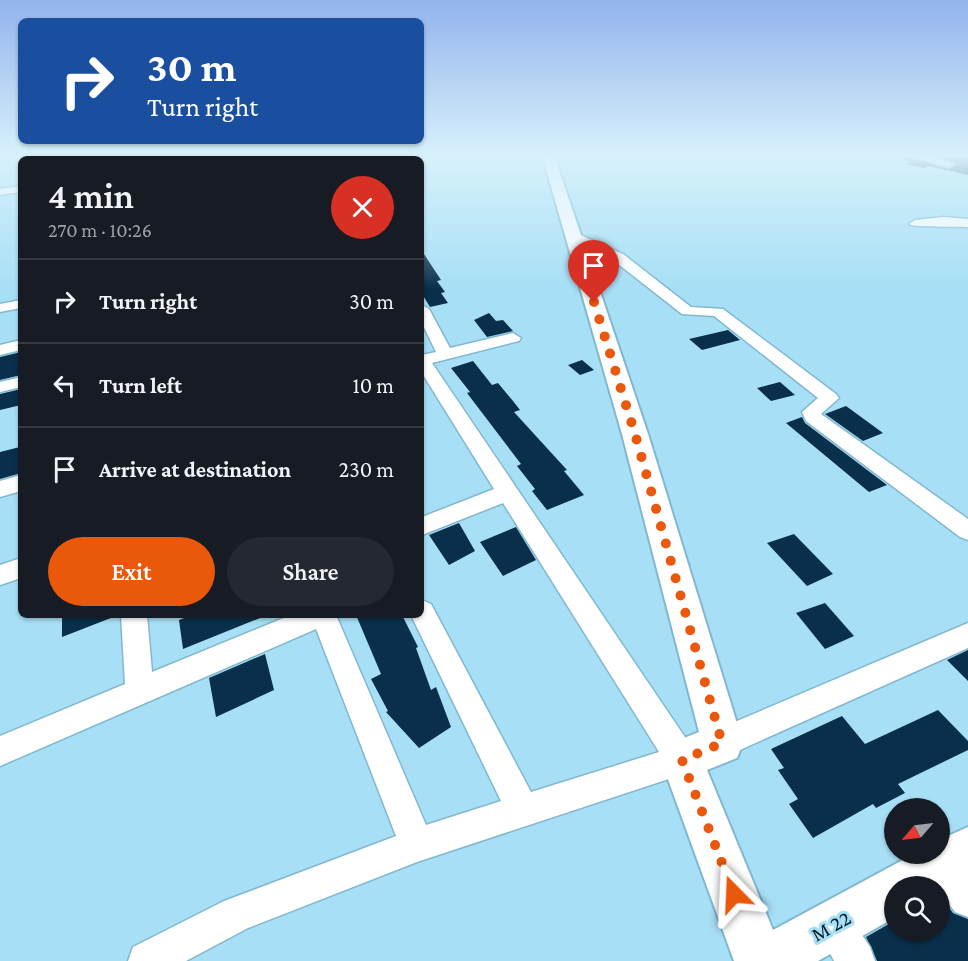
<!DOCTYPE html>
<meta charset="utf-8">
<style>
:root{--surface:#171b24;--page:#242831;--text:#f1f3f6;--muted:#9ea1a6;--line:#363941;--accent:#ea580c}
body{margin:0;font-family:"Crimson Pro",serif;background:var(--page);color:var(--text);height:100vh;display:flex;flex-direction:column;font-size:22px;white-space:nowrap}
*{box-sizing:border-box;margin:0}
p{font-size:20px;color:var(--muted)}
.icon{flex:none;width:33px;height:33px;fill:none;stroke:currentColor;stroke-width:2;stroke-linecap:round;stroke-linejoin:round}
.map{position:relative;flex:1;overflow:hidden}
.panel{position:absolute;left:18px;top:156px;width:406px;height:462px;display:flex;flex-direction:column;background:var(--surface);border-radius:9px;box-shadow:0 2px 4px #0004}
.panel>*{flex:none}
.guide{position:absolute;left:18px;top:18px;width:406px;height:126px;border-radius:9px;box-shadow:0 2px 4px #0004;background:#1a4fa0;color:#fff;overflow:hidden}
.needle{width:39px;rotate:242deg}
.controls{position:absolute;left:884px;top:798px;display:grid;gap:12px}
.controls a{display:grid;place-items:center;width:66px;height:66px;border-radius:50%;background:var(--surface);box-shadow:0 2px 4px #0004;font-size:30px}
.pin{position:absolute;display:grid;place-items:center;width:51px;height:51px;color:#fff;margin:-62px -26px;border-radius:50% 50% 50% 0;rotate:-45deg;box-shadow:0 0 6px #0007}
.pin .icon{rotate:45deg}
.me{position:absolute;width:66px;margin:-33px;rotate:339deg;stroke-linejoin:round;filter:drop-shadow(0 0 4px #0008)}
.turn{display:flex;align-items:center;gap:21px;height:126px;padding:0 30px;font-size:27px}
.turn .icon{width:78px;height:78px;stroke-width:2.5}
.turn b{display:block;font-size:42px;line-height:51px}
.round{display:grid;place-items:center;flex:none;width:63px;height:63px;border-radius:32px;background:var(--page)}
.headline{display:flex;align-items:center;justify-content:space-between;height:102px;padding:0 30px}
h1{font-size:36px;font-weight:600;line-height:45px}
.button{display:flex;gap:12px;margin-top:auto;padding:12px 30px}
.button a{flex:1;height:69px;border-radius:36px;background:var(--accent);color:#fff;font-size:24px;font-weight:600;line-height:69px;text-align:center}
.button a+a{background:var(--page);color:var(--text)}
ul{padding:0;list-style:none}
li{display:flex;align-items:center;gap:18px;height:84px;padding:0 30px;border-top:2px solid var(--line)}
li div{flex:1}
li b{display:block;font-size:22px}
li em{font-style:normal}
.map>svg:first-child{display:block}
</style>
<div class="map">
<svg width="968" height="961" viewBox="0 0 968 961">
<rect width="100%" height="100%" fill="#a7dff6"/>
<g fill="#092f4b">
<polygon points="904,155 948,169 955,166 956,163 929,155 968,155 968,175 928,166 924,168 906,164 910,162 904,160"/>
<polygon points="422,251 441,280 437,281 445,292 441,293 448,303 430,307 422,294"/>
<polygon points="489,313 496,321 503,320 513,331 487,337 474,320"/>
<polygon points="728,330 740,340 702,350 689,339"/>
<polygon points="21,352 21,375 0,380 0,357"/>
<polygon points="582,360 594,370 580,375 568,365"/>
<polygon points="473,361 492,385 498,383 513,401 520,410 514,412 567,470 564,471 584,495 547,510 532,491 535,489 517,466 521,464 467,393 470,392 451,368"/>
<polygon points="780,382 795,395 771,401 757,388"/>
<polygon points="21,389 21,405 0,410 0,394"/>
<polygon points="846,406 883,433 863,441 825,414"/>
<polygon points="802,417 805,423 887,485 869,492 786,423"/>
<polygon points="20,447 18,474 0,479 0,452"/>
<polygon points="459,523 475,551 449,565 429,535"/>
<polygon points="516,527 536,560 503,576 480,542"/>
<polygon points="794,534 833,574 807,586 767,543"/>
<polygon points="825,603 854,636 825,649 796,613"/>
<polygon points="62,615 116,615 116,616 62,637"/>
<polygon points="192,615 264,615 265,616 183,649 179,620"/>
<polygon points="356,615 402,615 418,647 416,648 431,690 436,687 451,727 419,748 386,712 388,711 371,679 381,674"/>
<polygon points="968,650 968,681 947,660"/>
<polygon points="265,654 274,690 216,717 209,678"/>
<polygon points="938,710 968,741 968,750 898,784 905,793 876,808 873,804 813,838 789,804 798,799 778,770 784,768 771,749 842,716 865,744"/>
<polygon points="939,895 953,913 968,919 968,961 877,961 866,937 894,921 894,932 939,932"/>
</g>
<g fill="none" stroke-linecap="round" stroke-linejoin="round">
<g stroke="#81b8ce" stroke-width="3">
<g id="street">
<polygon points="247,155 255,155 255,159 245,159"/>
<polygon points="281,155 313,155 296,159 261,159"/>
<polygon points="884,155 896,155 887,160 884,159"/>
<polygon points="907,155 922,155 954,164 949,167"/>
<polygon points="21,186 21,192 0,195 0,189"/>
<path d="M943,217l25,2v8c-11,-1 -54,1 -59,-3l6,-4z"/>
<polygon points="574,232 623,254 691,307 723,309 836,394 839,398 821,414 968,519 968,540 960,537 806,421 802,412 818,398 714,316 682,314 613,260 570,239 568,236"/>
<polygon points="21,300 21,308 0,312 0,304"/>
<polygon points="422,305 429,309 450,348 513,333 521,338 519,341 432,363 693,749 698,760 693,771 417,862 248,928 186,961 128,961 133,947 224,901 396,836 316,629 0,766 0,736 125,684 121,615 147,615 152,672 291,615 336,615 426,825 501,801 411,615 422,615 422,600 431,604 531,792 659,752 503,503 422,535 422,517 494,489 422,373 422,355 436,352 422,323"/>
<polygon points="21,340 21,350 0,355 0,345"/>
<polygon points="21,377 21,387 0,392 0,382"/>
<polygon points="21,475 21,491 0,497 0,481"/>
<polygon points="21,558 21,578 0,585 0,565"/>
<polygon points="968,623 968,648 722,758 711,754 707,743 711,732"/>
<polygon points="939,848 953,853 968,871 968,917 955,912 939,891 939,886 936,886 924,865 928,854 939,854"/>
<polygon points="833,906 846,911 870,947 875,961 834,961 815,924 820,911"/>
</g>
</g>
<g stroke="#81b8ce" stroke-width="4">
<polygon id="secondary" points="542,155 554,155 648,434 743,743 737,758 707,770 773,930 914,854 939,854 939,840 968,827 968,876 939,892 939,886 894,886 894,918 818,961 734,961 661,760 667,745 699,732 622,434"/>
</g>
<use href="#street" fill="#fff" fill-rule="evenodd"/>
<use href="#secondary" fill="#fff" fill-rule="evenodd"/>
</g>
<linearGradient id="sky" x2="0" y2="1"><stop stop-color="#93b3ed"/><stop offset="0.54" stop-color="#d7f1fb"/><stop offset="1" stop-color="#d7f1fb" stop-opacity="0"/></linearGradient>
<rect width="968" height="289" fill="url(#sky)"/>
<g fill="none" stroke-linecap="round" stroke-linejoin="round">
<polyline stroke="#ea580c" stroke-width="10" stroke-dasharray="0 18" points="594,302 635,434 722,743 682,760 734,894"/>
</g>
<g text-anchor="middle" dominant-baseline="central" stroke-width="6" stroke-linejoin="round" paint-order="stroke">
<g font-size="21" fill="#061c25" stroke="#a7dff6">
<text transform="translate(831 926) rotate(-29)">M 22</text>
</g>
</g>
</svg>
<div class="controls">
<a><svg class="needle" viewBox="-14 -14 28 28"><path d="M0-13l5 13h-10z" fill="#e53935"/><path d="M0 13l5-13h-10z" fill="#9ea1a6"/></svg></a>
<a><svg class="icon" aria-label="search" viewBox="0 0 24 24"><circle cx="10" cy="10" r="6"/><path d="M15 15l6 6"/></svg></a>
</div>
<div class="pin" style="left:594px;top:302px;background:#d93025"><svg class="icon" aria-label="arrive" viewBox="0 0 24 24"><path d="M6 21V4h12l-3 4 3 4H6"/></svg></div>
<svg class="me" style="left:734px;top:894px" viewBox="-20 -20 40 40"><path d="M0-17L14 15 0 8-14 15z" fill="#ea580c" stroke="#fff" stroke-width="4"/></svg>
<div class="guide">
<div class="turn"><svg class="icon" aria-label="right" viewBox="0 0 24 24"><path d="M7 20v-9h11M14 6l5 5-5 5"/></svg><div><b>30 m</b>Turn right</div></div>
</div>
<section class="panel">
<div class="headline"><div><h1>4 min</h1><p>270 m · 10:26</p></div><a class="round" style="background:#d93025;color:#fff"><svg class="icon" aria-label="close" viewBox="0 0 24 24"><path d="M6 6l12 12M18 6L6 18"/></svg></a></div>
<ul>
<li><svg class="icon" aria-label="right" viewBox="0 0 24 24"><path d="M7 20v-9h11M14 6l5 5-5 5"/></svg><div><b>Turn right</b></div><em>30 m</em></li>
<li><svg class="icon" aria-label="left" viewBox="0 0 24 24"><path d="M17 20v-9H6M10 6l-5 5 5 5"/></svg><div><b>Turn left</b></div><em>10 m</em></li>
<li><svg class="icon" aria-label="arrive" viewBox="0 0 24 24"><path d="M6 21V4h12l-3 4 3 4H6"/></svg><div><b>Arrive at destination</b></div><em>230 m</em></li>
</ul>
<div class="button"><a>Exit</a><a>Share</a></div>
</section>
</div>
